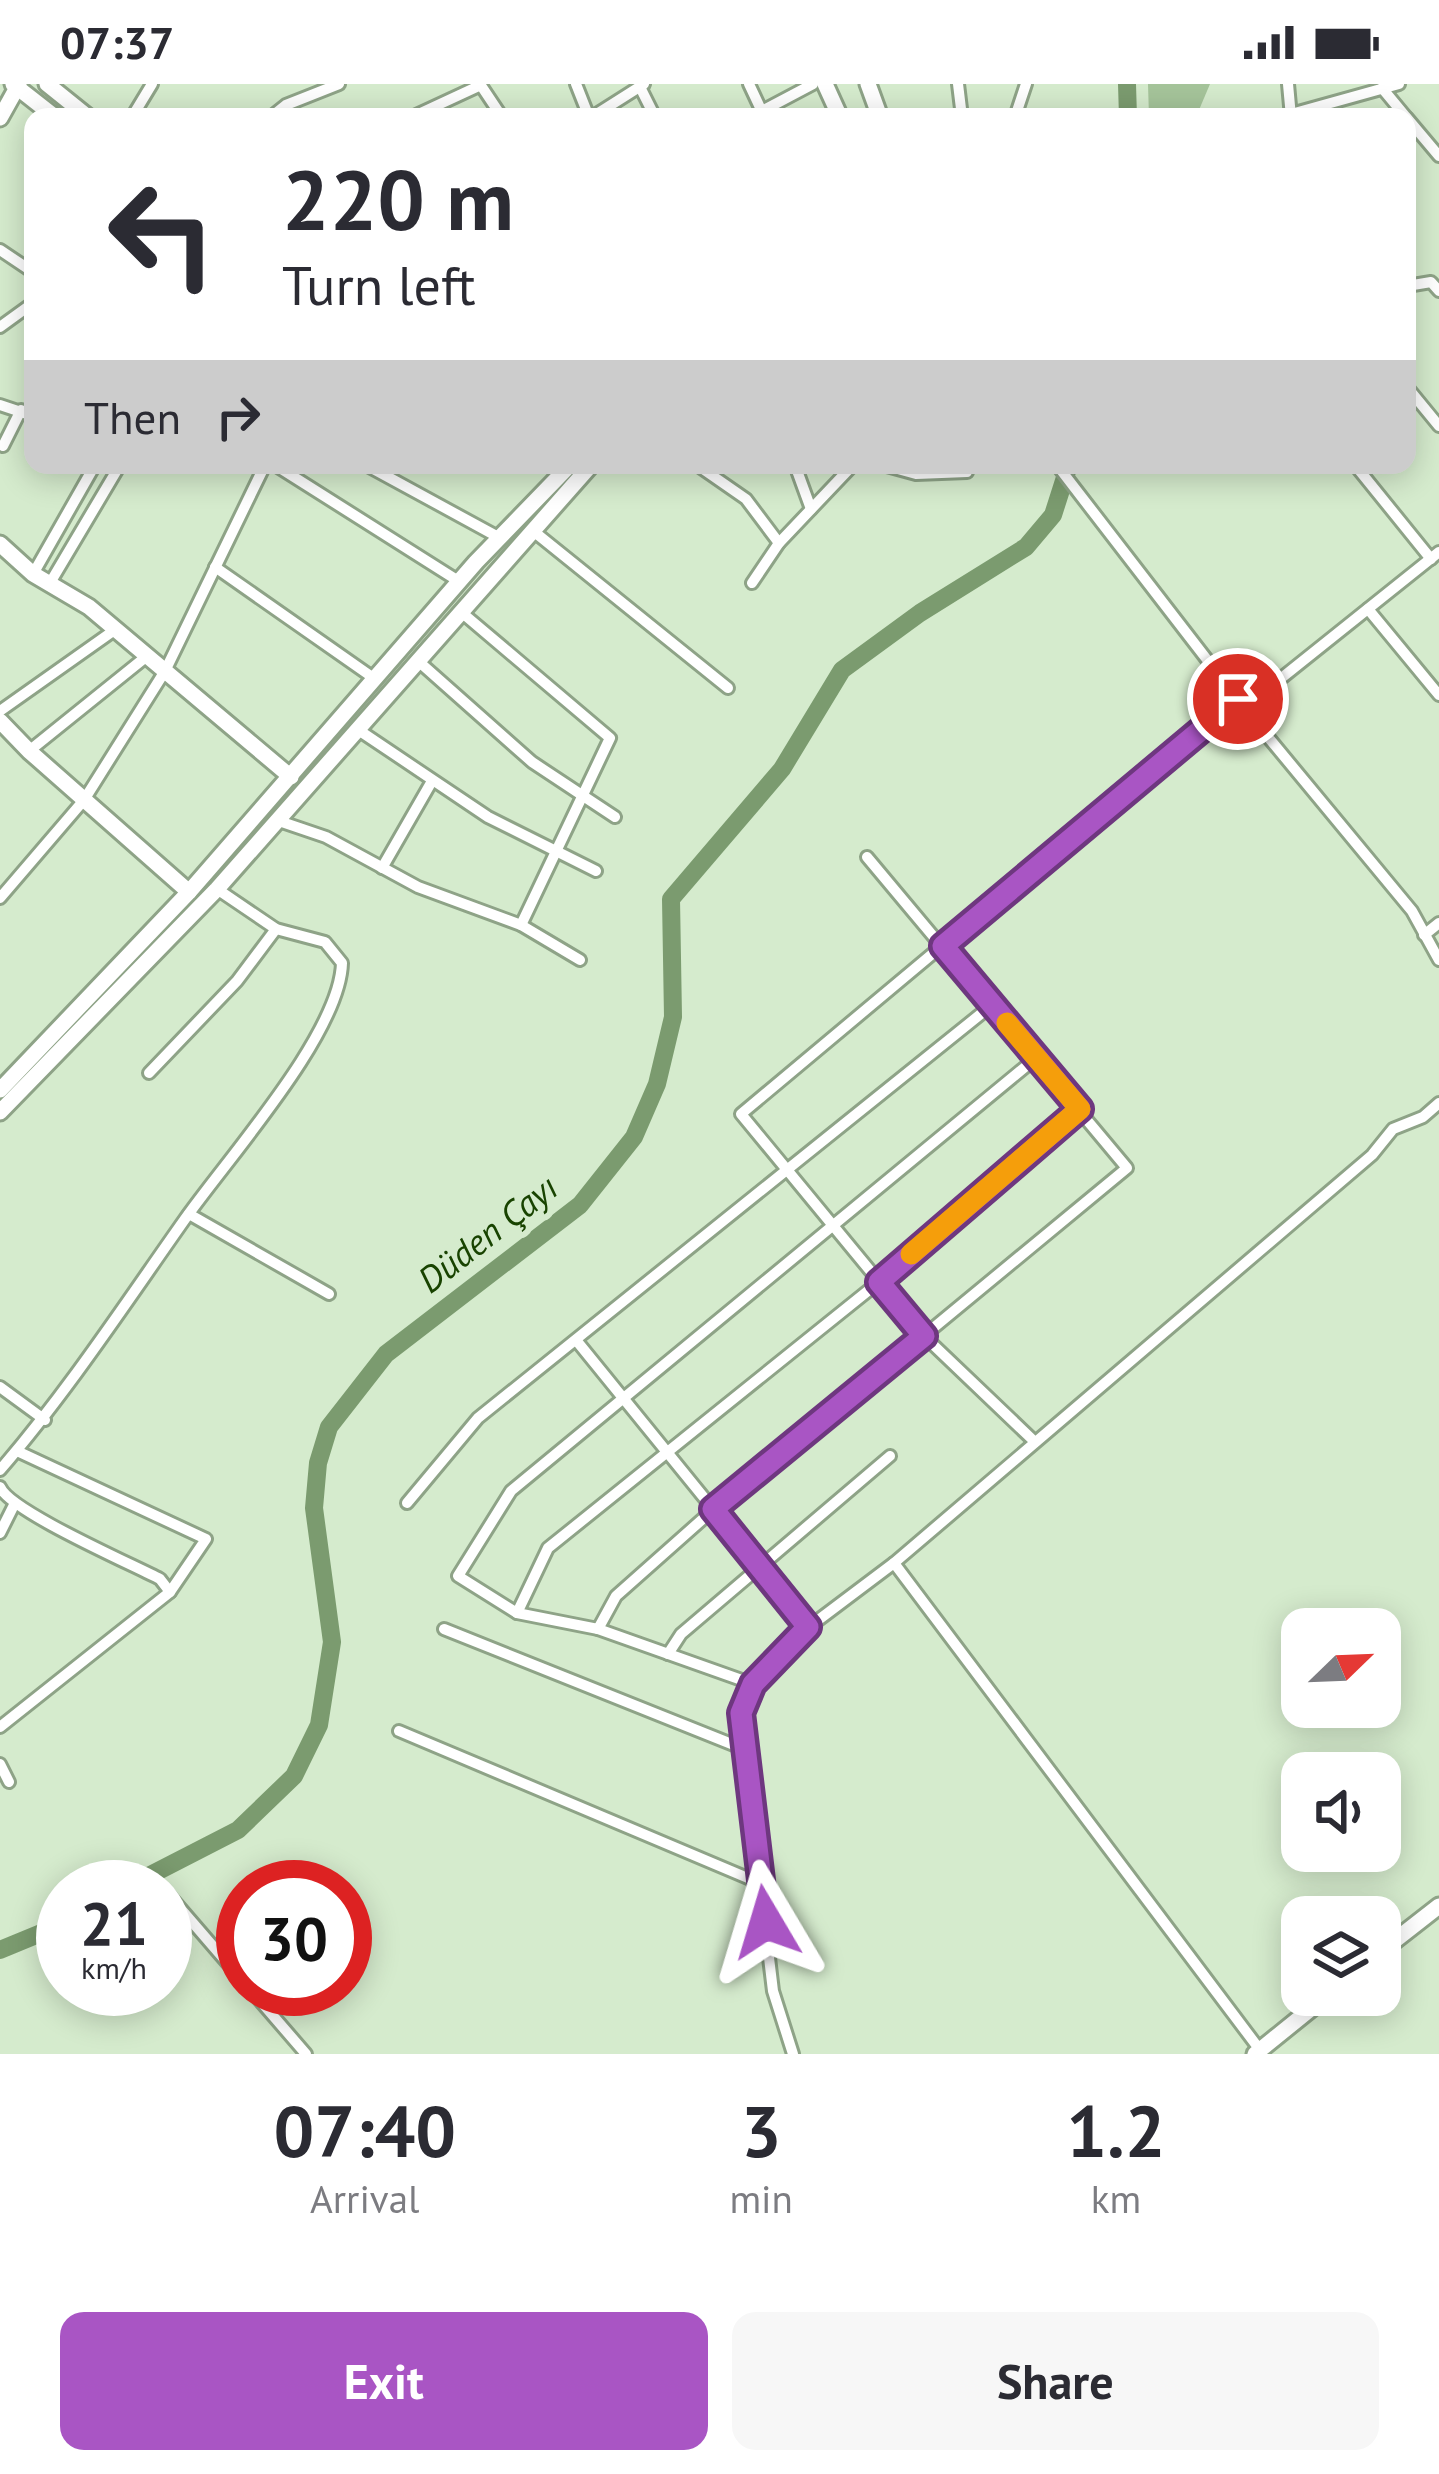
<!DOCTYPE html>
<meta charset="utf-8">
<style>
:root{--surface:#fff;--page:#f7f7f7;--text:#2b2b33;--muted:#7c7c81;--accent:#a955c4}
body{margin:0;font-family:"PT Sans",sans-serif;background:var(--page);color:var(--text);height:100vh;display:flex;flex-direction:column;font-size:45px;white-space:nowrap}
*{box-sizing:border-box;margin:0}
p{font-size:39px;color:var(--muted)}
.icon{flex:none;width:66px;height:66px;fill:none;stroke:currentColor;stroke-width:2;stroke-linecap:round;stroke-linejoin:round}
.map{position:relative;height:1970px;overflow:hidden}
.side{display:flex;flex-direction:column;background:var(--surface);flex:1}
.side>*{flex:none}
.top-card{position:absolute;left:24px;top:24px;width:1392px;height:366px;border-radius:24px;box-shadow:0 6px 30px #0003;background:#fff;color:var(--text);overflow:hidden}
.needle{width:78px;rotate:67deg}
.tools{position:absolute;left:1281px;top:1524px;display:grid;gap:24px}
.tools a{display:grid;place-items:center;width:120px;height:120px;border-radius:24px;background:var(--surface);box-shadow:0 6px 30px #0003;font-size:60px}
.speed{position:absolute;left:36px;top:1776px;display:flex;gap:24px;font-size:60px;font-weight:700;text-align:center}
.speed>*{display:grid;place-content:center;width:156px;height:156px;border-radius:50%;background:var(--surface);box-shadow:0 6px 30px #0003;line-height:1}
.speed small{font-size:30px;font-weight:400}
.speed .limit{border:18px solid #d22;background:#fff;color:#111}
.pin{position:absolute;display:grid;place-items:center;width:102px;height:102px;color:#fff;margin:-51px;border:6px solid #fff;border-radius:50%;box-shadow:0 3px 12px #0007}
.me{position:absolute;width:132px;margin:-66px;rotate:353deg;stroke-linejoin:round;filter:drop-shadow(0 0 9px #0008)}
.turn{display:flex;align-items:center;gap:42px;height:252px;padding:0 60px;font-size:54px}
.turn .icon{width:156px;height:156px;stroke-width:2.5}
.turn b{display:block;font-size:84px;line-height:102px}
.then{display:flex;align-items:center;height:114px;padding:0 60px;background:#0003;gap:24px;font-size:45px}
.eta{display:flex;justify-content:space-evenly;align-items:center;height:204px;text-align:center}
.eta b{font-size:72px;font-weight:800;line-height:84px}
.primary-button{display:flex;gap:24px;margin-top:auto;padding:24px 60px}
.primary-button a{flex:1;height:138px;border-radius:24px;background:var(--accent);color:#fff;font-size:48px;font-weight:800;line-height:138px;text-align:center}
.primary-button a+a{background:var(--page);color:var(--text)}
.status{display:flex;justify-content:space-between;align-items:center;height:84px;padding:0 60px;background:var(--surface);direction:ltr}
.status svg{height:33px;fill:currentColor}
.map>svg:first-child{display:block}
</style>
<div class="status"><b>07:37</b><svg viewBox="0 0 49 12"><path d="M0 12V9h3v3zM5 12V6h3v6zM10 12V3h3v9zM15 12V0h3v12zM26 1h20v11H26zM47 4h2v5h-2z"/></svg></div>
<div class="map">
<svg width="1439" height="1970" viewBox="0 0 1439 1970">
<rect width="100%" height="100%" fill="#d5ebcd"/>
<polygon fill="#a5c49a" points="1148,0 1210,0 1196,33 1149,33"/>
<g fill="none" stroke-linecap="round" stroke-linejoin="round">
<g stroke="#7b9b6f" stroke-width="18">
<polyline points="1127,0 1128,33"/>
<polyline points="127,1803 238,1746 294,1692 319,1641 332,1558 314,1424 318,1379 329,1343 386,1270 580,1121 634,1053 657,1000 673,933 671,815 782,685 842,586 920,529 1026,463 1053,431 1069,381"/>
<polyline points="0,1866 63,1840"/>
</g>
<g stroke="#8ea387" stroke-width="16">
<g id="street">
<polyline points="480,0 502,33"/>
<polyline points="576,0 589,33"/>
<polyline points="749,0 763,30"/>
<polyline points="958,0 962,33"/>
<polyline points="1288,0 1291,33"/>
<polyline points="640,3 655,33"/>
<polyline points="1382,4 1406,33"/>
<polyline points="762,27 813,0"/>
<polyline points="1291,30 1399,0"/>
<polyline points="132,33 152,0"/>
<polyline points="271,33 286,21 339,0"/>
<polyline points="412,33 481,1"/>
<polyline points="592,33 644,0"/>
<polyline points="1015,33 1026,0"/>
<polyline points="1407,34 1439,72"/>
<polyline points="0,166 33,188"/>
<polyline points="1407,202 1431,198 1439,207"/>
<polyline points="0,243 33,219"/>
<polyline points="1407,303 1439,342"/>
<polyline points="0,321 33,332"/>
<polyline points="3,362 21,326"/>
<polyline points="275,381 460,498"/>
<polyline points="366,381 500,454"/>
<polyline points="697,381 746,415 779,459"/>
<polyline points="795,381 811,425"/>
<polyline points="883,381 916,390 967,388"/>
<polyline points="1057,381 1242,621"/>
<polyline points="1355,381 1431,475"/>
<polyline points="532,446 728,604"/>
<polyline points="1439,468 1244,624 1412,827 1439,876"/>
<polyline points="215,483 375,595"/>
<polyline points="33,490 95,381"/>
<polyline points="50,499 120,381"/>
<polyline points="752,499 779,459 853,381"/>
<polyline points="1368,525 1439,611"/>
<polyline points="460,527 610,654 521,841"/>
<polyline points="417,576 532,678 615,733"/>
<polyline points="0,627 116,545"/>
<polyline points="357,645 488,733 596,787"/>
<polyline points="29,667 147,572"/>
<polyline points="276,736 326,753 418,803 521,841 580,876"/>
<polyline points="382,784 432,697"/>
<polyline points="0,814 84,716 165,587 265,381"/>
<polyline points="1424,851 1439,839"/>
<polyline points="149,989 237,897 276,845"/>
<polyline points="189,1130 329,1210"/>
<polyline points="576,1256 809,1543"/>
<polyline points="0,1303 45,1336"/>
<polyline points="1035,1358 924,1252 741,1030 1237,615"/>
<path d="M0,1386c68,-79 125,-166 185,-251 42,-60 155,-185 157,-256l-17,-21 -49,-13 -59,-40"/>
<path d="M0,1403c10,24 129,76 160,92l10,13"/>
<polyline points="407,1419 478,1334 992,921"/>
<polyline points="0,1449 15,1419"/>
<polyline points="894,1479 1260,1966"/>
<polyline points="517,1529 548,1464 879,1198 1080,1025"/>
<polyline points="444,1545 744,1665"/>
<polyline points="598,1545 616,1512 714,1425 1127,1084 867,773"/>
<polyline points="668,1570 681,1550 890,1372"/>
<polyline points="753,1600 598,1545 517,1529 458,1492 511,1407 1036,974"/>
<polyline points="0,1643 170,1508 206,1455 17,1367"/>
<polyline points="399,1647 762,1800"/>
<polyline points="0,1680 9,1698"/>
<polyline points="168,1810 243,1897"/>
<polyline points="250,1905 306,1970"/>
<polyline points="793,1970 773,1907 744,1665 741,1629 753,1600 809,1543 894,1479 1372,1071 1393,1045 1423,1033 1439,1019"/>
</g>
</g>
<g stroke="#8ea387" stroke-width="21">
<g id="secondary">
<polyline points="13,0 55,33"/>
<polyline points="47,0 88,33"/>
<polyline points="825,0 840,33"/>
<polyline points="868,0 880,33"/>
<polyline points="0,34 19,0"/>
<polyline points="0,460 33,490 89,523 291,693"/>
<polyline points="0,637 29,667 189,808"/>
<polyline points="0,1006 189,808 476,478 570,381"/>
<polyline points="0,1028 217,805 591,381"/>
<polyline points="1380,1868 1439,1822"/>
<polyline points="1255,1970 1328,1911"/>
</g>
</g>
<use href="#street" stroke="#fff" stroke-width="10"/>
<use href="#secondary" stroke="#fff" stroke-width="15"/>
</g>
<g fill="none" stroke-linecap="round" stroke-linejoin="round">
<g stroke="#6e377f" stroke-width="30">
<polyline id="route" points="766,1838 741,1629 753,1600 808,1543 713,1425 924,1252 879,1198 1080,1025 943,862 1238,615"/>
</g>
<use href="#route" stroke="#a955c4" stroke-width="21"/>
<polyline stroke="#f59e0b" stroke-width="21" points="911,1170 1080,1025 1007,939"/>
</g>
<g text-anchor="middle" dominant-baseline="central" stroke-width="12" stroke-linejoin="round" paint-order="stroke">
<g font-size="36" font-style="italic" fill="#184300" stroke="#d5ebcd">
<text transform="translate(487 1149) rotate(-38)">Düden Çayı</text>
</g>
</g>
</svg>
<div class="tools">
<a><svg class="needle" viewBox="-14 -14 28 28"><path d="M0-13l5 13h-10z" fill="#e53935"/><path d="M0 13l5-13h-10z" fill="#7c7c81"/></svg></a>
<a><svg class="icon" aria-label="sound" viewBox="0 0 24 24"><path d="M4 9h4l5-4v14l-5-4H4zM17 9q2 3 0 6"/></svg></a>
<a><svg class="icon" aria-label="layers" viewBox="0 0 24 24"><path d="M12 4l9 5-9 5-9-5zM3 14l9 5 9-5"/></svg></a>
</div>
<div class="speed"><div>21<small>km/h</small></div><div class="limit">30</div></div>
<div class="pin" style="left:1238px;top:615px;background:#d93025"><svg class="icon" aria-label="arrive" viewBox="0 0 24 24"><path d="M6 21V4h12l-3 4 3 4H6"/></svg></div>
<svg class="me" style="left:766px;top:1838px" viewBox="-20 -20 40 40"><path d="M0-17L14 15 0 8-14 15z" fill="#a955c4" stroke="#fff" stroke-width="4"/></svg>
<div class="top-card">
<div class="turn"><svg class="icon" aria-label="left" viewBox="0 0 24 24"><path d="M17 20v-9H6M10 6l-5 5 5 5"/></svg><div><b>220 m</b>Turn left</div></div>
<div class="then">Then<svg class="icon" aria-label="right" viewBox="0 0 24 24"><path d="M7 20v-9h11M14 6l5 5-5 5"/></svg></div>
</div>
</div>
<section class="side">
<div class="eta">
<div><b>07:40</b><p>Arrival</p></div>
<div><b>3</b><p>min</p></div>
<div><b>1.2</b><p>km</p></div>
</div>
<div class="primary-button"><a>Exit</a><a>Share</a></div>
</section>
